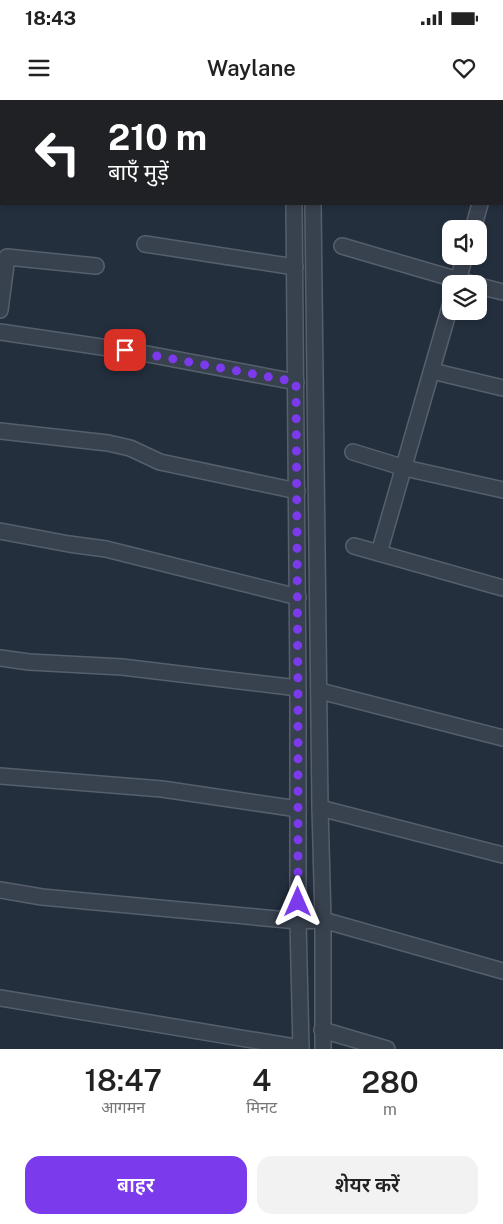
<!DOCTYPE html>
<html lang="hi">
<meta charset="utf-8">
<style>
:root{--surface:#fff;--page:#f2f2f2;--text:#222;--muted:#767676;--accent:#7c3aed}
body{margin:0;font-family:"Public Sans","Noto Sans Devanagari",sans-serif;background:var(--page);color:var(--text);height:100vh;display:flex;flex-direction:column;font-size:19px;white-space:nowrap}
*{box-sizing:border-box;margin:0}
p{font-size:16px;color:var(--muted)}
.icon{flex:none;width:28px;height:28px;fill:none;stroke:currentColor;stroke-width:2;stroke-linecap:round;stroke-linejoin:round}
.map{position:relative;height:949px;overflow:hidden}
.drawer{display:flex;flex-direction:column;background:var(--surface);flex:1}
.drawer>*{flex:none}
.banner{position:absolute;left:0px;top:0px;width:504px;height:105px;box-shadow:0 2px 8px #0003;background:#202124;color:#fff;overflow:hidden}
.buttons{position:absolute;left:442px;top:120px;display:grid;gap:10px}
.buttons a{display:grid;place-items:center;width:45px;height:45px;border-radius:10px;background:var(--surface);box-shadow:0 2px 8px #0003;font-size:25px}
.pin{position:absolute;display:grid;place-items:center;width:42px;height:42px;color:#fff;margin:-21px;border-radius:10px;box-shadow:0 2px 8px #0006}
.me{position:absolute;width:55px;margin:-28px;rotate:0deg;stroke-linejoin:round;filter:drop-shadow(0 0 4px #0008)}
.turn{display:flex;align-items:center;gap:18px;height:105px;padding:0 25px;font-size:22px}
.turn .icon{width:65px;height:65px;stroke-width:2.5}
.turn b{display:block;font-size:35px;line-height:42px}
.eta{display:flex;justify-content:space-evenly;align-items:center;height:85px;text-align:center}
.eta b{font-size:30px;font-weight:600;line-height:35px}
.primary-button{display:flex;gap:10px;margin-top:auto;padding:10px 25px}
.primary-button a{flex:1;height:58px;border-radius:15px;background:var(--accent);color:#fff;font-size:20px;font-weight:600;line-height:58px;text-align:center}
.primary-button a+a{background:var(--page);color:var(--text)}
.status{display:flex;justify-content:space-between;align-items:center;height:35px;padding:0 25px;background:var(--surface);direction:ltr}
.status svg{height:14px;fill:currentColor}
header{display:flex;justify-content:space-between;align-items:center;height:65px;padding:0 25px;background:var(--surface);font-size:22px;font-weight:600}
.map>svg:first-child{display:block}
</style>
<div class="status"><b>18:43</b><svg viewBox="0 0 49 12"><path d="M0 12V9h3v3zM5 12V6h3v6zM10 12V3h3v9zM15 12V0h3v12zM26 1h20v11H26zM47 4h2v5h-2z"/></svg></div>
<header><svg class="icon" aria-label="menu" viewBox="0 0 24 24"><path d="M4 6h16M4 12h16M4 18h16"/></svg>Waylane<svg class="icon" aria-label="heart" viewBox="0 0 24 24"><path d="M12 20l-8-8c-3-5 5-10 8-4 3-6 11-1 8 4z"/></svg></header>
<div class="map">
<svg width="503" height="949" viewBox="0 0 503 949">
<rect width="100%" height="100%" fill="#242f3e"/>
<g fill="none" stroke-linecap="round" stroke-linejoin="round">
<g stroke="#565f6c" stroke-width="18">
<g id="street">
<polyline points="56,0 62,1"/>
<polyline points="294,0 294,1"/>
<polyline points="315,1 315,0"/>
<polyline points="502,25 503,23"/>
<polyline points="502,88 503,88"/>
<polyline points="294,104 298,588 298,821 301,949"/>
<polyline points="313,104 320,708 323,820 323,949"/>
<polyline points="473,129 480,104"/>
<polyline points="145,144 295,167"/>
<polyline points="342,146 472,184"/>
<polyline points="457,184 465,156"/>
<polyline points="479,186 503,192"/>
<polyline points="0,210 7,157 96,166"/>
<polyline points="0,232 142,253 296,282"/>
<polyline points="432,271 503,288"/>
<polyline points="0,331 108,343 130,348 160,362 297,391"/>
<polyline points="353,352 405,368 503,390"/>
<polyline points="0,431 69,444 106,449 298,497"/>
<polyline points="354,446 503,488"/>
<polyline points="379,453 451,203"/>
<polyline points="0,558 29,562 122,567 298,588"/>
<polyline points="320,591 503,638"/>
<polyline points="0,676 162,689 298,709"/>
<polyline points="320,708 503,755"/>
<polyline points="0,790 42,797 298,821 323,820 503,871"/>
<polyline points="0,898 301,948"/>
<polyline points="322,930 387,949"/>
</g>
</g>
<use href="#street" stroke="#38414e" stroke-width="15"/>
</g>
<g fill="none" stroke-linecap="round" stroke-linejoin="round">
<polyline stroke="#7c3aed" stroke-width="9" stroke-dasharray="0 16.2" points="125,250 296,282 298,602 298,802"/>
</g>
</svg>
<div class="buttons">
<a><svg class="icon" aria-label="sound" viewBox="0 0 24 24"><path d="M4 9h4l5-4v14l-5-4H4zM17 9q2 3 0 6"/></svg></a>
<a><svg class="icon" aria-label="layers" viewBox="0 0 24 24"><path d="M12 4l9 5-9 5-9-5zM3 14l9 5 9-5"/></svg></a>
</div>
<div class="pin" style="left:125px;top:250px;background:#d93025"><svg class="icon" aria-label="arrive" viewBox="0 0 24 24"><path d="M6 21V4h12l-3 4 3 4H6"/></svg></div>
<svg class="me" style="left:298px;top:802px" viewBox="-20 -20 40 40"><path d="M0-17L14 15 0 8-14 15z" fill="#7c3aed" stroke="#fff" stroke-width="4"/></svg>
<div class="banner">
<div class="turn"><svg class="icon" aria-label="left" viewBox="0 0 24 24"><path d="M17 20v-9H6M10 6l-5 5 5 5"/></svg><div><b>210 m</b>बाएँ मुड़ें</div></div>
</div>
</div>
<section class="drawer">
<div class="eta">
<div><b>18:47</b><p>आगमन</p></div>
<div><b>4</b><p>मिनट</p></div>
<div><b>280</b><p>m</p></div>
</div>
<div class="primary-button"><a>बाहर</a><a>शेयर करें</a></div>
</section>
